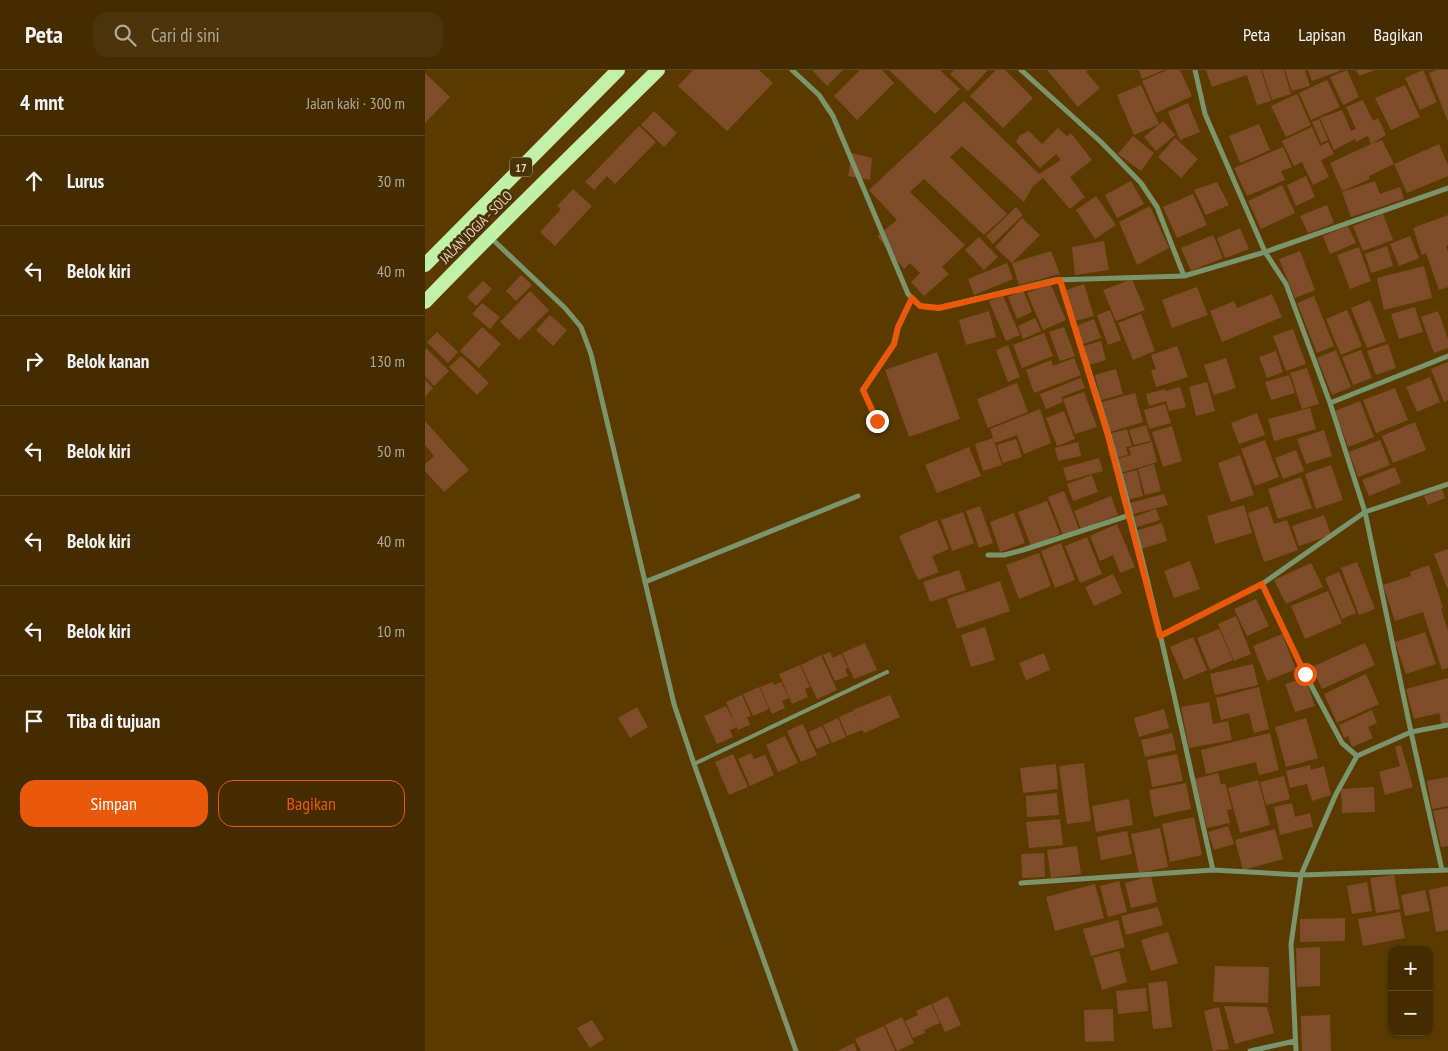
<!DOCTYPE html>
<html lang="id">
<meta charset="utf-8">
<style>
:root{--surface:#442c00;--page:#4b340a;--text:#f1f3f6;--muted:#afa799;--line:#5c4822;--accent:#ea580c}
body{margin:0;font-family:"PT Sans Narrow",sans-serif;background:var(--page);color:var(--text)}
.controls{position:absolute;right:15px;bottom:15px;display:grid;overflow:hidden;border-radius:10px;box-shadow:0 1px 4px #0004}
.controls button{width:45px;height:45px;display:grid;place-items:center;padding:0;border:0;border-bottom:1px solid var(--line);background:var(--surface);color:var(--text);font:25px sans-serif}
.stop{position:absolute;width:15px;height:15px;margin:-11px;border:4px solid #ea580c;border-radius:50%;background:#fff}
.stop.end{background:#ea580c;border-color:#fff;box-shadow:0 1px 5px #0008}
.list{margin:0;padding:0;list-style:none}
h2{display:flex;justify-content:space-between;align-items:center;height:65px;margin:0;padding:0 20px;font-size:21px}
h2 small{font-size:16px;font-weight:400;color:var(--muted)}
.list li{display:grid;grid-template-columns:32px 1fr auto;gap:15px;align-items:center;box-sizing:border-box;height:90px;padding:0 20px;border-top:1px solid var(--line)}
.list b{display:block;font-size:19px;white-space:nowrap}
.list em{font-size:16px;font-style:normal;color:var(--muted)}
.actions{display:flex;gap:10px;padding:15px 20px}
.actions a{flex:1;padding:11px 0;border:1px solid var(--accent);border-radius:15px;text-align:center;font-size:18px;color:var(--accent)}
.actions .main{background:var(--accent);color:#fff}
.icon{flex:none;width:28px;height:28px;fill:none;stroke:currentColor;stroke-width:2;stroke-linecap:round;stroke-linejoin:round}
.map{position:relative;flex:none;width:1023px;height:981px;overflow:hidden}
header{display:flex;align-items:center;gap:30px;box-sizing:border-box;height:70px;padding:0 25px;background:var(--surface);border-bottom:1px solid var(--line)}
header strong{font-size:24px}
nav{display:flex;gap:28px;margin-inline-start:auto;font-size:18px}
.search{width:350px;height:45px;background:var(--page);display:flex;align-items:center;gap:12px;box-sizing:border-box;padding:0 18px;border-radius:15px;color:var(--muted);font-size:19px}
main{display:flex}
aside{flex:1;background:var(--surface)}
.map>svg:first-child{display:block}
.building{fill:#7e4c29}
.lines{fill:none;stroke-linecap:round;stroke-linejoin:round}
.service{stroke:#7a946c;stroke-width:4}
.minor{stroke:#7a946c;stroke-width:5}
.trunk{stroke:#c3f0a9;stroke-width:14}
.route{stroke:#ea580c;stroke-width:6}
.labels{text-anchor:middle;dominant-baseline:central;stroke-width:5;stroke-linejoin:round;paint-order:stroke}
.shield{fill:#4b3208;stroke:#b7a183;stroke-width:1}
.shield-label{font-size:12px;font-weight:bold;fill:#e5d1b8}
.street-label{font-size:14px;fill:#e5d1b8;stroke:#4b3208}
</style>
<header>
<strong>Peta</strong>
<div class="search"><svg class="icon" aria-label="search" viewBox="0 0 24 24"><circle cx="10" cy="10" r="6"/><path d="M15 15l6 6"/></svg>Cari di sini</div>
<nav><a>Peta</a><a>Lapisan</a><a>Bagikan</a></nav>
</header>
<main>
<aside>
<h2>4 mnt<small>Jalan kaki · 300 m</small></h2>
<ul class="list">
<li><svg class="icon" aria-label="ahead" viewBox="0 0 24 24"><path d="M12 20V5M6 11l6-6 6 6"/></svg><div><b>Lurus</b></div><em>30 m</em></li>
<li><svg class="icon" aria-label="left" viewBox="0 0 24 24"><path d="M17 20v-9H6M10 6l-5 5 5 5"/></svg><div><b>Belok kiri</b></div><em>40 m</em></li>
<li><svg class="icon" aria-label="right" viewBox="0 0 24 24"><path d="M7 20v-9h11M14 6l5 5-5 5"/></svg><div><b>Belok kanan</b></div><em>130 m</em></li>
<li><svg class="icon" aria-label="left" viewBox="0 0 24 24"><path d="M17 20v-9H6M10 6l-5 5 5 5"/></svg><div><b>Belok kiri</b></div><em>50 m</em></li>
<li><svg class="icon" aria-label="left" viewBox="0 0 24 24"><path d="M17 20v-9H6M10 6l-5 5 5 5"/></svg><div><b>Belok kiri</b></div><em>40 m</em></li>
<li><svg class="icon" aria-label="left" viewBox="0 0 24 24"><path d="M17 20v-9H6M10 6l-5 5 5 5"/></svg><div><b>Belok kiri</b></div><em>10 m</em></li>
<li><svg class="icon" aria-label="arrive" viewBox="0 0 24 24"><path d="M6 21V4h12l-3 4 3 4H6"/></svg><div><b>Tiba di tujuan</b></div></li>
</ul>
<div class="actions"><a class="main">Simpan</a><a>Bagikan</a></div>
</aside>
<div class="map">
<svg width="1023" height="981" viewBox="0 0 1023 981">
<rect width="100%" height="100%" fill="#5b3a00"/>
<!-- building -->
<path class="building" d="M268,0H334L348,13L302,61L253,16Z
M387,0H418L402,16Z
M435,0H457L469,13L432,50L409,26Z
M464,0H515L535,19L510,44Z
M529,0H563L543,21L525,4Z
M571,0H580L608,28L578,58L545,26Z
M622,0H663L661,2L675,18L653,37Z
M714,0H739L717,9Z
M742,0H755L767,26L731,43L717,11Z
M781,0H836L846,31L832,35L822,5L787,17Z
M837,0H859L866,24L847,30Z
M860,0H880L885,16L867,21Z
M883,0H917L887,11Z
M922,0L934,27L918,35L905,7Z
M931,0H950L934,6Z
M998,0L1012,32L995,40L980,8Z
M1012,0H1023V52L1004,3Z
M0,3L25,27L0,53Z
M902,10L915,37L886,50L874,23Z
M716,15L734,54L709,65L692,25Z
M980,15L995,47L966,60L950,28Z
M872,24L886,55L861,67L846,36Z
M938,30L948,51L953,48L961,65L946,74L957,70L969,94L944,106L939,95L945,109L917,121L905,93L946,74L943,66L931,72L930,69L909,80L895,48L917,40L926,61L931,59L921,37Z
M539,31L614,104L636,90L631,84L615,98L591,72L595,65L604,61L617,74L633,58L642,66L646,63L667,90L645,107L660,127L645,139L618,108L608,116L599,132L537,76L525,87L582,144L559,165L499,109L485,122L540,175L517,197L524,204L499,226L486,212L495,203L485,193L479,199L452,166L472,150L444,120Z
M763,33L775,62L755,70L743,42Z
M229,41L252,63L239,77L216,55Z
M894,49L903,70L896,73L887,52Z
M738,51L750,65L731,81L719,67Z
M834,54L845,80L815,93L804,66Z
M214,56L231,72L190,114L182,106L169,120L160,112Z
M887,57L895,76L903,72L909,84L896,90L904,107L888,115L877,92L869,96L857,71Z
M708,66L729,83L716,101L693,84Z
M750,68L773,89L756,108L733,87Z
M1014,74L1023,95V106L982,123L969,94Z
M858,77L867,97L856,101L860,110L822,126L809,98Z
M427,83L447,88L445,110L423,106Z
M881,106L890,127L871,136L862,115Z
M706,111L719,134L692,148L680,125Z
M950,111L955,124L975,117L979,129L926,147L917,122Z
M792,112L804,135L781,145L769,120Z
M857,115L870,143L836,159L823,131Z
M148,119L167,136L130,176L115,162L136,139L132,136Z
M768,124L782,155L752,168L738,137Z
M671,126L691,155L670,169L651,140Z
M902,135L909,153L883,163L875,146Z
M725,136L744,178L712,195L694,152Z
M591,137L598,145L568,174L561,166Z
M958,144L968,170L938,181L928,156Z
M1023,145V175L1021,176L1023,181V217L1014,220L1001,183L997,185L988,158Z
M597,148L615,165L587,193L570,177Z
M923,156L931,173L905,184L898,166Z
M815,158L824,179L800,188L792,168Z
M788,165L798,188L766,201L756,178Z
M985,166L994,188L974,196L965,174Z
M554,167L573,187L559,200L540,180Z
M679,171L684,200L650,205L647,177Z
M962,176L968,196L946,203L940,184Z
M934,177L946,211L925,219L912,185Z
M626,181L635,204L594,215L587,193Z
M875,181L890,220L870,228L854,189Z
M582,193L588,209L549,225L543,209Z
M999,196L1007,228L959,240L952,208Z
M96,205L107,215L91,231L81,221Z
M707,209L720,240L691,251L678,220Z
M58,211L67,219L51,236L42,227Z
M625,213L641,250L618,260L602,223Z
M659,214L669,246L650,251L641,220Z
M772,217L783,245L747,258L737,230Z
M598,220L607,242L592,249L583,227Z
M105,221L124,240L94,270L75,252Z
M847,224L857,247L797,272L785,241L809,231L812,238Z
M578,226L595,265L581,271L564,231Z
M889,226L909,276L892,283L872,233Z
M945,230L961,271L942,278L926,238Z
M57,233L75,247L65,259L47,244Z
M990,237L998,262L974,269L966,244Z
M685,240L696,270L683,275L672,245Z
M922,240L937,276L916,285L901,249Z
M564,241L571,267L541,275L534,250Z
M1013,241L1023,269V278L1009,283L996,247Z
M716,244L730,281L708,290L693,253Z
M125,245L142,260L128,276L111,260Z
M610,248L616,261L598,269L593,256Z
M669,249L676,268L658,274L651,256Z
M57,257L76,274L54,298L35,281Z
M639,257L650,286L635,291L624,262Z
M868,259L881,294L861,301L848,266Z
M12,262L33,282L23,293L2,272Z
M619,263L628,286L597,298L588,275Z
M676,271L681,290L664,295L659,276Z
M963,274L971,298L951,305L942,281Z
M583,275L595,307L583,312L571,280Z
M752,276L763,307L731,317L726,300L731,299L726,285Z
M2,279L24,301L9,316L0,306V280Z
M911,280L926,317L907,325L892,288Z
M936,280L947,308L928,315L917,287Z
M851,281L858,302L842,308L834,287Z
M512,282L535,349L484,367L460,300Z
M36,286L64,313L52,325L24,297Z
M649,288L656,305L609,323L601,300L626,290L628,296Z
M801,288L811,318L789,325L779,295Z
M1023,292V330L1019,332L1006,299Z
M882,298L894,334L877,339L865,303Z
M691,299L698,324L676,330L670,305Z
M864,305L870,323L846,330L840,312Z
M1005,307L1015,332L992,342L981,317Z
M656,308L660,318L636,327L638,332L621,339L615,324Z
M0,310L8,318L0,327Z
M782,312L790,341L771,346L764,317Z
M592,313L603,342L563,358L552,329Z
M755,317L761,337L744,341L741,331L724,336L721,324L740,319V321Z
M970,318L983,350L951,363L938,330Z
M659,322L672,357L650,364L638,329Z
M710,323L718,352L685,362L677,332Z
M935,331L949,367L923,377L910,341Z
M740,334L746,353L724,359L719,340Z
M885,338L891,359L849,371L843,349Z
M615,339L626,373L599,384L592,365L570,373L565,359Z
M639,341L650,369L632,376L621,348Z
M832,343L840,365L814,374L806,353Z
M0,351L44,400L19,422L0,401V394L9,386L0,375Z
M990,352L1001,380L968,393L957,366Z
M721,355L726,371L709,375L704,360Z
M747,356L757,391L738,397L727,362Z
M702,359L707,376L701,377L703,385L691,388L684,364Z
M899,360L907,386L881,394L872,369Z
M568,368L577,395L558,401L550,374Z
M591,369L597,387L578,393L572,375Z
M840,370L854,407L830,416L816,379Z
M955,370L965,395L933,407L924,382Z
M653,372L656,386L633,391L630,378Z
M727,372L732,392L696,403L692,389L706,385L704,378Z
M544,377L556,406L512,423L500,395Z
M871,380L879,401L858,409L850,388Z
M815,385L829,425L806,432L793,393Z
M674,388L678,401L642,411L638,398Z
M729,394L736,421L720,425L713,399Z
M906,395L918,430L891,439L880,404Z
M970,397L976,413L944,426L937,410Z
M712,400L718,426L702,430L696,404Z
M667,405L673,422L648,431L642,414Z
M876,407L887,438L853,449L843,419Z
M1017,419L1020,428L1003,435L999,426Z
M639,421L654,459L638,465L623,427Z
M739,424L743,435L708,444L705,433Z
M686,426L693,445L656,459L649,441Z
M622,431L635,464L606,476L593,442Z
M819,435L827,463L790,474L782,446Z
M555,436L568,473L554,478L541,441Z
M843,436L849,454L862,450L873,480L839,492L823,443Z
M731,439L735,450L712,457L709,447Z
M538,442L549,473L527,481L516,450Z
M589,443L600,473L575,482L565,452Z
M899,445L906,465L874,476L867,456Z
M512,450L524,479L507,486L514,502L493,510L474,466Z
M737,453L742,471L716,479L710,461Z
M692,454L710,497L695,503L688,485L675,491L665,466Z
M662,467L677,504L655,513L640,476Z
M636,473L650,510L630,518L616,481Z
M1023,479V518H1022L1009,484Z
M614,483L626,516L594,529L581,495Z
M765,491L775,519L749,528L739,501Z
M932,492L950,539L934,545L916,498Z
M886,493L898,517L861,534L849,510Z
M1004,495L1018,538L1016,539L1023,561V598L1017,600L998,542L970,551L958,515L986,506L985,502Z
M534,500L541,520L505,532L498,512Z
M914,502L931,543L917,549L900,508Z
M688,504L697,523L669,536L660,517Z
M575,511L585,541L532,559L522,529Z
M903,521L917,553L880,569L866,536Z
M831,529L844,556L822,566L809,539Z
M811,546L826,584L809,591L793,554Z
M560,557L570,590L546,597L536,565Z
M794,559L808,590L785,600L772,568Z
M1000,562L1011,594L981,604L970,572Z
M857,564L871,599L842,611L828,576Z
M768,567L782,600L759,610L745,577Z
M440,573L452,600L429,609L417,583Z
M940,573L950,595L897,619L887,597Z
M405,582L408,588L416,584L423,598L420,599L423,606L410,611L398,585Z
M619,583L625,600L601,610L594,593Z
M396,585L412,620L392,629L376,595Z
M828,594L833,615L790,625L785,604Z
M375,595L385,617L380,619L383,627L367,634L354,604Z
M941,604L954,634L912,653L899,624Z
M880,608L890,636L870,642L860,614Z
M1023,608V653L1017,655L1014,643L989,649L981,619Z
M348,612L349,615L356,612L364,628L357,631L360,638L347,644L335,617Z
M334,617L344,639L328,646L318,624Z
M834,617L844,659L829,663L824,643L796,650L791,628Z
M317,625L326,646L322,647L325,655L313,660L312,657L305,660L308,667L292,674L279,646L301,636L311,655L301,632Z
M465,625L475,647L439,663L437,660L422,666L414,647L428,641L436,658L428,640Z
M784,632L788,654L803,651L807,670L764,678L756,637Z
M212,637L223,657L205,668L193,648Z
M739,639L744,658L714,667L709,648Z
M947,640L952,653L943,657L948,668L927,677L923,666L919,668L914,655Z
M413,648L421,667L407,673L398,655Z
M881,648L893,688L861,697L850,657Z
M378,654L392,685L376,692L362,661Z
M397,656L405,673L392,679L384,662Z
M747,663L751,680L720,687L716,670Z
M845,663L854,700L834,705L831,692L781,704L776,680Z
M360,666L373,693L353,702L341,675Z
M976,675L988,717L960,725L954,702L975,696L970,677Z
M326,683L329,689L340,685L349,705L325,716L313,689Z
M308,684L323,717L304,725L290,692Z
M752,684L758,711L727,717L722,690Z
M659,693L666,751L642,754L634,696Z
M631,694L633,719L598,723L595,698Z
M885,695L886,700L899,696L906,725L887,731L882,714L865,718L861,701Z
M793,703L796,715L800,713L807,739L802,740L805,753L782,758L770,709Z
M859,706L865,729L841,735L835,712Z
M1023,707V736L1007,739L1002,711Z
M833,710L845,755L815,763L803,718Z
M761,713L766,739L729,747L724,720Z
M949,717L950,742L917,743L916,719Z
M632,723L634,745L602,747L601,726Z
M704,729L708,755L671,762L667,736Z
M867,733L870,747L885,743L888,757L855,765L849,737Z
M1023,738V776L1016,777L1008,741Z
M769,747L777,785L745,792L737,754Z
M635,749L638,775L604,778L601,752Z
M803,756L809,774L789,780L783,762Z
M735,758L743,797L714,803L706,764Z
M850,759L858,789L818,800L810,770Z
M702,761L707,784L676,790L672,767Z
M652,776L656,804L626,808L622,780Z
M619,783L620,807L597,808L596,784Z
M969,805L975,839L951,843L945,808Z
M726,806L732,832L706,838L700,813Z
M694,811L702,842L683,847L675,816Z
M942,812L947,841L927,844L922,816Z
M670,814L679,848L630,861L621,827Z
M1023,816V860L1011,862L1004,820Z
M1000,820L1005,841L980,846L976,825Z
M733,837L738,855L701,865L696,846Z
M975,842L980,868L938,876L933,849Z
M920,848V871L875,872V849Z
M693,850L700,877L666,886L658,859Z
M743,862L753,893L726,901L716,870Z
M895,877V916L872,917L871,878Z
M694,881L702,912L677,920L668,888Z
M790,896L844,897L843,933L788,932Z
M742,911L747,957L728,959L723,913Z
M721,918L723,941L693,944L691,921Z
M523,926L536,955L520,962L507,934Z
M506,934L515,953L499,960L500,963L488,968L480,951L493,945L491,941Z
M799,936L842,937L849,963L810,974Z
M794,937L804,979L788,981L779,941Z
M688,939L689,971L660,972L659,940Z
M905,945L906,981H877L876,946Z
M477,947L489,973L472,981L460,955Z
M167,950L179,969L165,978L152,958Z
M459,956L470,981H436L430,969Z
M429,973L432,981H412Z"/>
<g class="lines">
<!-- service -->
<path class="service" d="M269,694L462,602"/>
<!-- minor -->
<path class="minor" d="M367,0L394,25L408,46L483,224L495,236L513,238L630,210L759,206
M596,0L676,72L716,113L732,137L759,206L840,182L1023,118
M770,0L780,44L840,182L861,214L905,333L940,442L986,662L932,686L911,724L876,805L866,874L871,981
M65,167L140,238L156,257L166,284L249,634L269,694L371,981
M635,210C651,261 668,311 683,362C725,506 755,654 788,800
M905,333L1023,286
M452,351L438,320L469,274L473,257L487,228
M563,485H579L598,480L705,445
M220,512L433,426
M837,514L880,604L917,673L932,686
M735,566L837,514L940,442L1023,414
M1017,800L986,662L1023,655
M596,813L788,800L876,805L1023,800
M825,981L870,971"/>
<!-- trunk -->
<path class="trunk" d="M0,195L193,0
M0,232C76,153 155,77 233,0"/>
</g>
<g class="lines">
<!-- route -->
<path class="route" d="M452,351L438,320L469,274L473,257L487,228L495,236L514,238L635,210L682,362L735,566L837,514L880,604"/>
</g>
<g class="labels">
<!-- shield labels -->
<rect class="shield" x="85" y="87.5" width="22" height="19" rx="4"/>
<g class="shield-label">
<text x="96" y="97">17</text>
</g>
<!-- street labels -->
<g class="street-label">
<text transform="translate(51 157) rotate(-45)">JALAN JOGJA - SOLO</text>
</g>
</g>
</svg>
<div class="controls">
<button>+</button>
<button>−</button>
</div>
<div class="stop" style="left:880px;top:604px"></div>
<div class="stop end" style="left:452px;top:351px"></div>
</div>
</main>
